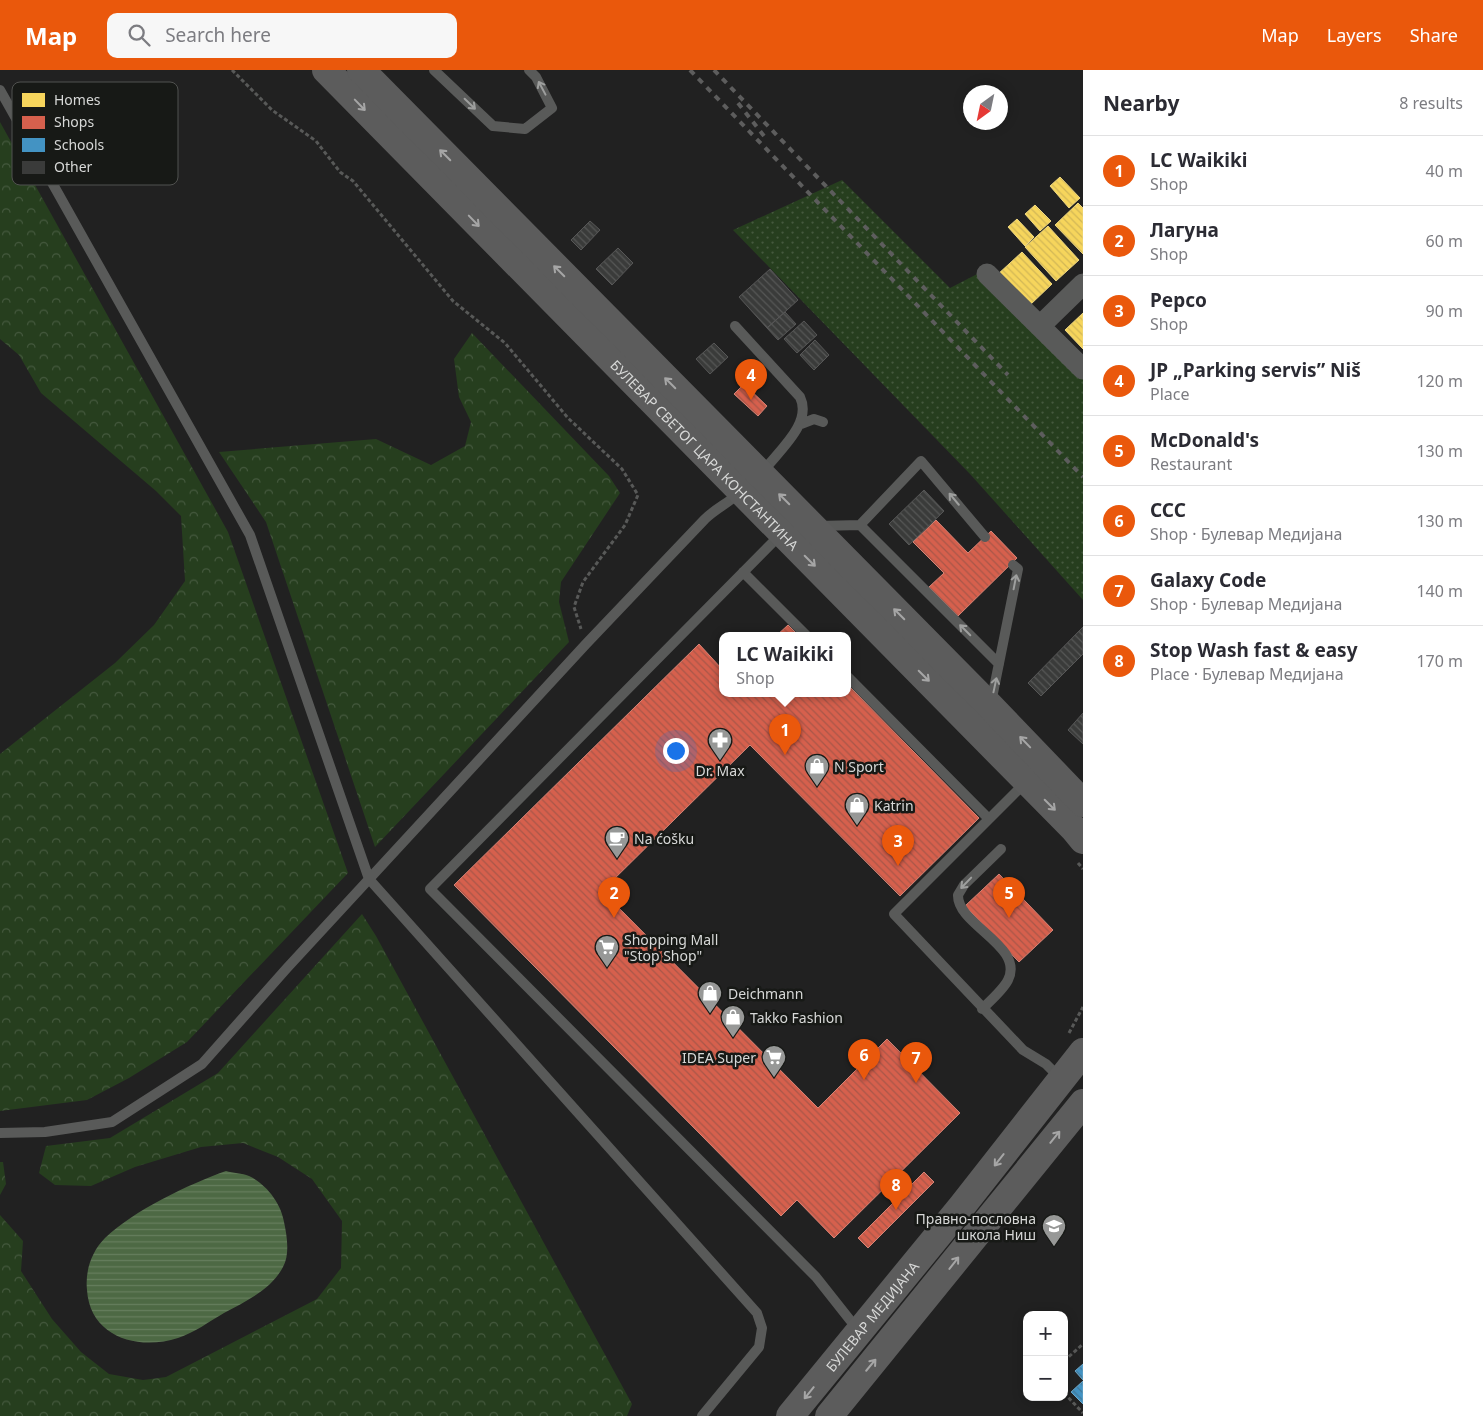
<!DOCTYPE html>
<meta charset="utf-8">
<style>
:root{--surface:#fff;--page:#f7f7f7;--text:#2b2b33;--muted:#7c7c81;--line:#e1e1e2;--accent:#ea580c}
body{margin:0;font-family:"Noto Sans",sans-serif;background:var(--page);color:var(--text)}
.controls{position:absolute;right:15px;bottom:15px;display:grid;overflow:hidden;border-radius:10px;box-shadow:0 2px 12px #0003}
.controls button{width:45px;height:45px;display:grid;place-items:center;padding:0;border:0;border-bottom:1px solid var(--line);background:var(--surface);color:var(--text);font:25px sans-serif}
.compass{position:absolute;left:963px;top:15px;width:45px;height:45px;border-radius:50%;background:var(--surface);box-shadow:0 2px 12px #0003;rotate:213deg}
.you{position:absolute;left:675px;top:680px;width:18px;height:18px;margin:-12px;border:4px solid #fff;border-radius:50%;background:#1a73e8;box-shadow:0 0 0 8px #1a73e833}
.badge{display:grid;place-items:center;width:32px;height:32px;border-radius:50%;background:var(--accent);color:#fff;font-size:16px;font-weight:700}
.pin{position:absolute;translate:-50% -41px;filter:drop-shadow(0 1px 2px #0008)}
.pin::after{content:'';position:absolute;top:26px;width:18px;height:15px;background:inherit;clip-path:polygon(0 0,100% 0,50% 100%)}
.popup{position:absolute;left:719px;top:562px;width:132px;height:65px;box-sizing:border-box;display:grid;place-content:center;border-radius:10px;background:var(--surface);filter:drop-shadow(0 1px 4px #0005);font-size:16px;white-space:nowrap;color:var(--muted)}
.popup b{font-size:19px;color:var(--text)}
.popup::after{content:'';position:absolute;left:50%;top:100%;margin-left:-10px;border:10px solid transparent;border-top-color:var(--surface)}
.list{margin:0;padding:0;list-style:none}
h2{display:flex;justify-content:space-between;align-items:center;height:65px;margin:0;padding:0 20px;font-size:21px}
h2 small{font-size:16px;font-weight:400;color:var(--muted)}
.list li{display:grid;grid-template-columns:32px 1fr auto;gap:15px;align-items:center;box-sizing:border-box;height:70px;padding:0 20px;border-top:1px solid var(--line)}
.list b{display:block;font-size:19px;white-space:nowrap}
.list p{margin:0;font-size:16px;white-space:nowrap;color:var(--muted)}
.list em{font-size:16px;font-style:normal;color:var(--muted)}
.icon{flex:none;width:28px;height:28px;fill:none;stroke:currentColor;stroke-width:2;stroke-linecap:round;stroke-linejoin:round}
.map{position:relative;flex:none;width:1083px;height:1346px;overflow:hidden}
header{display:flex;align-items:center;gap:30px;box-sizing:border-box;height:70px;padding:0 25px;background:var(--accent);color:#fff}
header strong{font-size:24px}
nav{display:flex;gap:28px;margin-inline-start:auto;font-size:18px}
.search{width:350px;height:45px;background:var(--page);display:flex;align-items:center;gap:12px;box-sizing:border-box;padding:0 18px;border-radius:10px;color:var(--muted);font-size:19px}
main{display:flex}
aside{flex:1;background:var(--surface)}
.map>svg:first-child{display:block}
.grass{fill:url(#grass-dots)}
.forest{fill:url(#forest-crowns)}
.water{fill:url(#water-rules)}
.homes{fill:url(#homes-back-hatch);stroke:#edd681}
.shops{fill:url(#shops-back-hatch);stroke:#d68476}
.schools{fill:url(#schools-back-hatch);stroke:#6fa8c9}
.building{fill:url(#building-back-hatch);stroke:#575757}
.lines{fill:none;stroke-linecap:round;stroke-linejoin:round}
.path{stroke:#585958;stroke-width:3;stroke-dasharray:4 2.5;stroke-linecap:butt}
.service{stroke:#595a59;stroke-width:10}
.minor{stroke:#595a59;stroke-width:21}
.secondary{stroke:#5c5c5c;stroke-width:28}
.rail{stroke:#5d5d5d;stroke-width:4;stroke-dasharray:6 6;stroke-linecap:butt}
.oneway{stroke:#9e9f9e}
.oneway2{stroke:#a6a6a6}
.labels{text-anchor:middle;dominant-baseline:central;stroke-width:5;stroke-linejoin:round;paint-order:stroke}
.street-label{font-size:14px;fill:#d7d8d7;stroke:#171916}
.poi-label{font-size:14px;fill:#d7d8d7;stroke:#171916;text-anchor:start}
.key{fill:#171916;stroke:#515250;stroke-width:1}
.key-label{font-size:14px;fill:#d7d8d7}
</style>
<header>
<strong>Map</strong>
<div class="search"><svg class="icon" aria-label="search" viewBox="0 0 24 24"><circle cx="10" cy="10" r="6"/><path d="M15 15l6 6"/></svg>Search here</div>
<nav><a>Map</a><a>Layers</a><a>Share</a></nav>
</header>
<main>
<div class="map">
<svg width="1083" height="1346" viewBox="0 0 1083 1346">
<defs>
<pattern id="grass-dots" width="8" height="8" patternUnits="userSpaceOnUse" patternTransform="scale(1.25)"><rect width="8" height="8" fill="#263e1e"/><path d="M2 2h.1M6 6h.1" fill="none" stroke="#45593e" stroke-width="1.8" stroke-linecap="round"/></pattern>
<pattern id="forest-crowns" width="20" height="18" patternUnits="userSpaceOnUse" patternTransform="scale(1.25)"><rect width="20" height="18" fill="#263e1e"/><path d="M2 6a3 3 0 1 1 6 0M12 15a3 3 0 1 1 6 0" fill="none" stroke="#45593e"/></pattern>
<pattern id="water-rules" width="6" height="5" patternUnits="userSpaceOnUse" patternTransform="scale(1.25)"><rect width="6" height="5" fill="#4d6944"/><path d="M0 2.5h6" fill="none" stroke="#667e5e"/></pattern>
<pattern id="homes-back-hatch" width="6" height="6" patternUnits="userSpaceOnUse" patternTransform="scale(1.25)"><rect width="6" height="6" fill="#f6d55c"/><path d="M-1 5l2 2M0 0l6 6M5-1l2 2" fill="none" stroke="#d2b756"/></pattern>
<pattern id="shops-back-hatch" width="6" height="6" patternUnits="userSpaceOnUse" patternTransform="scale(1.25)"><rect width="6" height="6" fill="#d6604d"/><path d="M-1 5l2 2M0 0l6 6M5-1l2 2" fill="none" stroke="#a95749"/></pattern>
<pattern id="schools-back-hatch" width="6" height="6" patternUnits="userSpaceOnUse" patternTransform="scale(1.25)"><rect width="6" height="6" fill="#4393c3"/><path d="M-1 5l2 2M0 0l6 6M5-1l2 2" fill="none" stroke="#427a9c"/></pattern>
<pattern id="building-back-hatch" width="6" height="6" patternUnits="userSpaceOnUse" patternTransform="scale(1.25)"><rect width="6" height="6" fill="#3a3b3a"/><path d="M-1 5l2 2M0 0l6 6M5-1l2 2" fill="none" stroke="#565756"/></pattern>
</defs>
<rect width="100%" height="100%" fill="#212121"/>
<!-- grass -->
<path class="grass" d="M842,110L950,218L983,201L1083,304V530L970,404L733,160Z"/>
<!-- forest -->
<path class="forest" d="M0,52L228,462L348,803L187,972L129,1008L87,1030L0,1041V684L115,593L154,555L185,511L181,446L156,421L41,323L19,285L0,269Z
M472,263L609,406L620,423L561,512L559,532L569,572L375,777L266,452L219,382L376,369L431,395L465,376L471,352L459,327L454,289Z
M362,844L376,866L632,1334L627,1346H0V1145L23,1171L21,1201L52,1249L81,1282L109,1304L143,1310L166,1307L317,1229L341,1198L342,1151L312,1109L278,1087L243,1073L201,1077L135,1097L91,1116L55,1115L39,1103L46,1076L110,1068L218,1003Z
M0,1092H3L6,1114L0,1125Z"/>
<!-- water -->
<path class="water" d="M226,1101C233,1103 242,1103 249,1106C266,1114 281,1133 284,1152C287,1166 290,1184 283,1197C271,1220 246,1231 224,1243C210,1251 194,1263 178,1268C138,1281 90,1267 87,1220C85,1202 91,1182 105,1168C133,1141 189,1114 226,1101Z"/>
<!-- homes -->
<path class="homes" d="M1060,107L1080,128L1069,138L1050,116Z
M1078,133L1083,138V184L1055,155Z
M1035,135L1051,151L1040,161L1025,144Z
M1017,149L1034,167L1025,176L1008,157Z
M1048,156L1079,190L1056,211L1025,177Z
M1022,182L1052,214L1030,235L997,205Z
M1083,243V279L1065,260Z"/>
<!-- shops -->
<path class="shops" d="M744,314L767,336L758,346L734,324Z
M936,450L968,483L991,461L1017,488L958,546L929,517L944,503L913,472Z
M788,555L799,566H776Z
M699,574L722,599V624H848V615L979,748L900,826L750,675L602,821L818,1038L887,969L960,1043L834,1168L797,1130L781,1146L454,815Z
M999,804L1053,860L1019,892L965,836Z
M924,1102L934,1112L868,1178L858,1168Z"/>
<!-- schools -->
<path class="schools" d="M1083,1294V1310L1075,1301Z
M1083,1311V1334L1071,1322Z"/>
<!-- building -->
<path class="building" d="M590,151L600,160L581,180L571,170Z
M618,178L633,193L612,215L596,199Z
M770,199L798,230L767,258L739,227Z
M785,242L796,254L778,270L767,258Z
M804,251L817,265L797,283L784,269Z
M815,270L829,285L814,300L800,285Z
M714,273L728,287L710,304L696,289Z
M924,420L944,441L909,475L889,454Z
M1083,557V584L1041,626L1028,613Z
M1083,643V674L1068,660Z"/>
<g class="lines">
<!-- path -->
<path class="path" d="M232,0L272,40L316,71L340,102L353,111L453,231L505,273L568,348L622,399L638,425L625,455L583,512L574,537L581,559
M1078,793L1083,799
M1069,963L1083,937
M1064,1291L1083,1274
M1064,1323L1083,1343"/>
<!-- service -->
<path class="service" d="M434,0L493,56L525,59L552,38L536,7L529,0
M0,20L250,465L369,809L757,1243L762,1258L759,1277L702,1346
M735,256L800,327C813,354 777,382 762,403
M801,354L814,349L823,352
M860,455L999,594
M818,456L860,455L921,391L985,467
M781,464L430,819L816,1207L850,1250L862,1257
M743,502L807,566
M848,607L989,749
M991,633L1018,499L1013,495
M1026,712L894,844L1023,980L1046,994L1060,1008
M982,939C990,931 1003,920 1008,910C1025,876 957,855 958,825L964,815L1001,779
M0,1063L45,1062L112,1052L202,994L287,898L586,574L705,449C716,438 729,433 740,422"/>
<!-- minor -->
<path class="minor" d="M987,204L1083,299
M1040,256L1083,214"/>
<!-- secondary -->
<g class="secondary">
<path id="s1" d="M326,0L1074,759L1083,770"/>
<path d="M361,0L990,636L1083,733"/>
<path id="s2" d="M790,1346L962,1136L1083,982"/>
<path d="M829,1346L1083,1033"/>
</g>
<!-- rail -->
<path class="rail" d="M690,0L1083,407
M714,0L1008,305
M738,33L764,66"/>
</g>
<!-- one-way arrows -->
<defs><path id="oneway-shaft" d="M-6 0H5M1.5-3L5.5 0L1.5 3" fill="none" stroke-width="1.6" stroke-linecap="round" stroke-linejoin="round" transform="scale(1.25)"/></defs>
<g class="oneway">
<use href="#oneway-shaft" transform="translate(542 18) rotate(-118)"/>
<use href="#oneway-shaft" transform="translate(470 34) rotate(44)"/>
<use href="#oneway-shaft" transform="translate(954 429) rotate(-130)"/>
<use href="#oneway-shaft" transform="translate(1015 512) rotate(-79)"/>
<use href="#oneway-shaft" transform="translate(965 560) rotate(-135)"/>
<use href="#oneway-shaft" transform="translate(995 615) rotate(-78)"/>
<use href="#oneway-shaft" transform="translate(966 813) rotate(134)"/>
</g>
<g class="oneway2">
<use href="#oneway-shaft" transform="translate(360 35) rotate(46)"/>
<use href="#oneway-shaft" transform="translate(445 85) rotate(-135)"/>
<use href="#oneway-shaft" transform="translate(474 151) rotate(46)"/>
<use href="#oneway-shaft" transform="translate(559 201) rotate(-135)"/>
<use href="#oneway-shaft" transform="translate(670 313) rotate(-135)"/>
<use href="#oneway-shaft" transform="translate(784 429) rotate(-135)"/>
<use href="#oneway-shaft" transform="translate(810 491) rotate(45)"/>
<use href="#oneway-shaft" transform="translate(899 544) rotate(-135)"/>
<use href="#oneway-shaft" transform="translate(924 606) rotate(45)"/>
<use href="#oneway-shaft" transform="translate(1025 672) rotate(-134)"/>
<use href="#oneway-shaft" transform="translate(1050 735) rotate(45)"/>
<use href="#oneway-shaft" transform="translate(1055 1067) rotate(-51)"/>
<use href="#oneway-shaft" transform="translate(999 1090) rotate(128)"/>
<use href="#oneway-shaft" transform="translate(954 1193) rotate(-52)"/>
<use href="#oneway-shaft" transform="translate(871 1295) rotate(-50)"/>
<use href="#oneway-shaft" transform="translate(809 1323) rotate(129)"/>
</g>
<!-- icons -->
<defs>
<g id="pharmacy-pin" transform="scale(1.25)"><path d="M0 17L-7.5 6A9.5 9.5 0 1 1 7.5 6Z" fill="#979897" stroke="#171916"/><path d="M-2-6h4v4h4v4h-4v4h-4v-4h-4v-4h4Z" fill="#fff"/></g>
<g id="shop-pin" transform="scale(1.25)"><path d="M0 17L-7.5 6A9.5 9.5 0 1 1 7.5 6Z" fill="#979897" stroke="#171916"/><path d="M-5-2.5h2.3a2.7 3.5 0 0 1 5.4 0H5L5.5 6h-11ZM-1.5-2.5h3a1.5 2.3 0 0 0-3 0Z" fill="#fff"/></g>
<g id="cafe-pin" transform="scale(1.25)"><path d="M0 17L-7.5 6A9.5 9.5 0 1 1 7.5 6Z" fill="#979897" stroke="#171916"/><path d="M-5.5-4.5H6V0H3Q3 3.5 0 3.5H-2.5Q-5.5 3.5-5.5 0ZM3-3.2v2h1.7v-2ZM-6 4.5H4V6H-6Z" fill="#fff"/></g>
<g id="supermarket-pin" transform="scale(1.25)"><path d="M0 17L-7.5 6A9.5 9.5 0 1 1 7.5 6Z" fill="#979897" stroke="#171916"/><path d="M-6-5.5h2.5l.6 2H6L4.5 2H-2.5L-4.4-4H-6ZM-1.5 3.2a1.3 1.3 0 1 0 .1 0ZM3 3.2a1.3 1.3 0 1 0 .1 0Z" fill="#fff"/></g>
<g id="school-pin" transform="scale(1.25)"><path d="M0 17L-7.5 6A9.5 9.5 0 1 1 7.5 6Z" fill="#979897" stroke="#171916"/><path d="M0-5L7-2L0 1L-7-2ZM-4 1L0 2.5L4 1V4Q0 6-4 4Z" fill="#fff"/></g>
</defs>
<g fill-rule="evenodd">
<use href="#pharmacy-pin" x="720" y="670"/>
<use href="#shop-pin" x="817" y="696"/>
<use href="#shop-pin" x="857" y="735"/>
<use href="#cafe-pin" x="617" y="768"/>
<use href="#supermarket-pin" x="607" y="877"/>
<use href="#shop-pin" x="710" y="923"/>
<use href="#shop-pin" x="733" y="947"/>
<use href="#supermarket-pin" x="774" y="987"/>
<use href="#school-pin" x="1054" y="1156"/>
</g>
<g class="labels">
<!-- street labels -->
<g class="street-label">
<text stroke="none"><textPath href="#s1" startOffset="540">БУЛЕВАР СВЕТОГ ЦАРА КОНСТАНТИНА</textPath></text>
<text stroke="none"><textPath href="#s2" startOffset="129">БУЛЕВАР МЕДИЈАНА</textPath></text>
</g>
<!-- poi labels -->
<g class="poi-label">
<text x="834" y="696">N Sport</text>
<text x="720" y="700" text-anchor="middle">Dr. Max</text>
<text x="874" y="735">Katrin</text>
<text x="634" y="768">Na ćošku</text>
<text x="624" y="869">Shopping Mall<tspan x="624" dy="16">"Stop Shop"</tspan></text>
<text x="728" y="923">Deichmann</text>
<text x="750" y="947">Takko Fashion</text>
<text x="756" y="987" text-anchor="end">IDEA Super</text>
<text x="1036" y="1148" text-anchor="end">Правно-пословна<tspan x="1036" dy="16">школа Ниш</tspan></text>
</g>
</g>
<!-- legend -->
<rect x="12" y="12" width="166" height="103" rx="8" class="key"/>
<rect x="22" y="23" width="23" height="14" fill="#f6d55c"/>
<rect x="22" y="46" width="23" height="13" fill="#d6604d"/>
<rect x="22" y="68" width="23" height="14" fill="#4393c3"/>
<rect x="22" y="91" width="23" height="13" fill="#3a3b3a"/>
<g class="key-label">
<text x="54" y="35">Homes</text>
<text x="54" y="57">Shops</text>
<text x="54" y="80">Schools</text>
<text x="54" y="102">Other</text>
</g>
</svg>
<div class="controls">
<button>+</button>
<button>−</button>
</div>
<svg class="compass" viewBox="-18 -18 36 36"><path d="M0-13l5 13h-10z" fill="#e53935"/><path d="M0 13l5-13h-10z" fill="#7c7c81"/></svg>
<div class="you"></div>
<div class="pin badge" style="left:785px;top:685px">1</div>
<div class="popup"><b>LC Waikiki</b>Shop</div>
<div class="pin badge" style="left:614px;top:848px">2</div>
<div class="pin badge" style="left:898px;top:796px">3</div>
<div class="pin badge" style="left:751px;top:330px">4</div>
<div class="pin badge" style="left:1009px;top:848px">5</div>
<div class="pin badge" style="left:864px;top:1010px">6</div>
<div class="pin badge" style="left:916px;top:1013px">7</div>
<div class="pin badge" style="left:896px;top:1140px">8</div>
</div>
<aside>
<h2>Nearby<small>8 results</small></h2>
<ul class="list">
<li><span class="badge">1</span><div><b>LC Waikiki</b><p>Shop</p></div><em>40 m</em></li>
<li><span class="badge">2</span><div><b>Лагуна</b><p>Shop</p></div><em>60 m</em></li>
<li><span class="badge">3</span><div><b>Pepco</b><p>Shop</p></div><em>90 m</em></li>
<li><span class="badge">4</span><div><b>JP „Parking servis” Niš</b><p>Place</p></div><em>120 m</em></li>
<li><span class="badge">5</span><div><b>McDonald's</b><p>Restaurant</p></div><em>130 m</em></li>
<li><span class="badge">6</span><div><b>CCC</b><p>Shop · Булевар Медијана</p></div><em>130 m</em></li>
<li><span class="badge">7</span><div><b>Galaxy Code</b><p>Shop · Булевар Медијана</p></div><em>140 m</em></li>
<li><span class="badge">8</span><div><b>Stop Wash fast &amp; easy</b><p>Place · Булевар Медијана</p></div><em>170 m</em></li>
</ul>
</aside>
</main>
